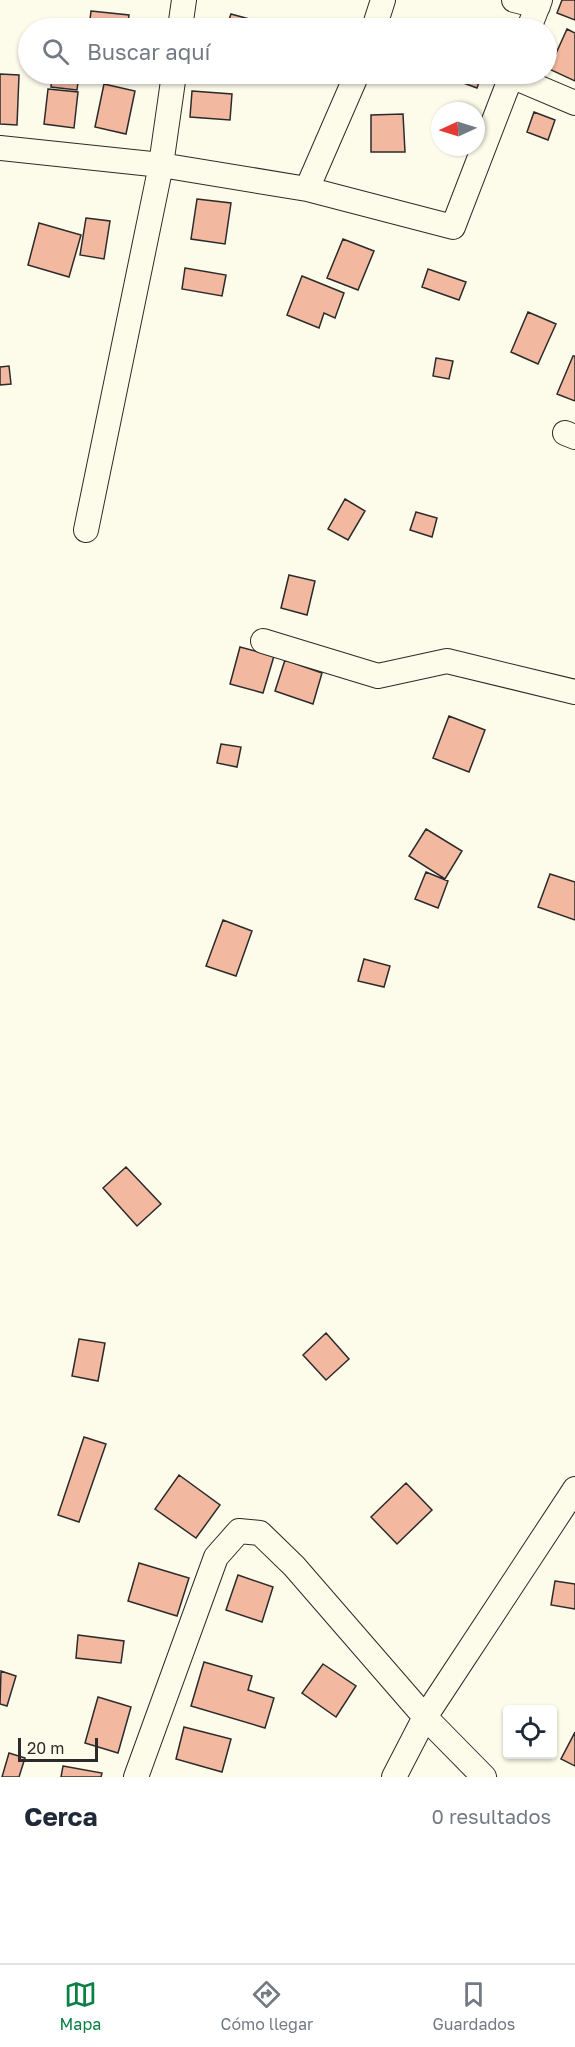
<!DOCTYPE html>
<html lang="es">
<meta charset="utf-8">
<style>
:root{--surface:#fff;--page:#f2f2f3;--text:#1f2937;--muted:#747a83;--line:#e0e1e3;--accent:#0b8043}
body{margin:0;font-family:"Golos Text",sans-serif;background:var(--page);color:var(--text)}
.controls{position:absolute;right:18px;bottom:18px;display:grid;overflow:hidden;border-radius:6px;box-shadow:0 2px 4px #0004}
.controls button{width:54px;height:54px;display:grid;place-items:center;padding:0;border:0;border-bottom:2px solid var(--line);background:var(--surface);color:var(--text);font:30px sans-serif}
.compass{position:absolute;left:431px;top:102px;width:54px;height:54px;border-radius:50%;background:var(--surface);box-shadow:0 2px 4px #0004;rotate:266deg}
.scale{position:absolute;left:18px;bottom:15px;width:80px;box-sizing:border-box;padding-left:6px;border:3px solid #2b2b2b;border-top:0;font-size:16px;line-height:21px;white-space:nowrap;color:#2b2b2b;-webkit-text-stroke:4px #fdfbea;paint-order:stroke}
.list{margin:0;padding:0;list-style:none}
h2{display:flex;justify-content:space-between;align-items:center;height:78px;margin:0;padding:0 24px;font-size:26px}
h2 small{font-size:20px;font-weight:400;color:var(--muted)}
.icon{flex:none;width:33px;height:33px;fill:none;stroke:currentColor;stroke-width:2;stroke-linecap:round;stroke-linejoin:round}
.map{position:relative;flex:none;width:575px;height:1777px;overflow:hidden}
.search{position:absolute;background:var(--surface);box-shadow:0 2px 4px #0004;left:18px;right:18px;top:18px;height:66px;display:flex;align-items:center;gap:15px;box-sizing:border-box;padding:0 21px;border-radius:33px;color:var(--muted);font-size:22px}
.sheet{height:186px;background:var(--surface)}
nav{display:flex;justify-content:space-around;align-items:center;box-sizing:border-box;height:84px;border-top:2px solid var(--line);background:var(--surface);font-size:16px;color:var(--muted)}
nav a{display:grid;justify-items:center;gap:3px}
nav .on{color:var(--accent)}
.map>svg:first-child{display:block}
.building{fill:#f2b8a0;stroke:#2b2b2b;stroke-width:1.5}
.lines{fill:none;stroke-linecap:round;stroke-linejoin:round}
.minor-casing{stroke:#2b2b2b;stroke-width:26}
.minor{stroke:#fdfbea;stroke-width:24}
</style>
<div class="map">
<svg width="575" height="1777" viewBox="0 0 575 1777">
<rect width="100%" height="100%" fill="#fdfbea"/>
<!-- building -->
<path class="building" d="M562,0H575V20L557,13Z
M91,11L129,15L127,28H89Z
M231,14L260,22L258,28H226Z
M567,29L575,33V81L549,69Z
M0,74L19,75L17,125L0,124Z
M52,74H79L77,90L51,87Z
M439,74H482L477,88Z
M104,84L135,91L126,134L95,127Z
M48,89L78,92L74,128L44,124Z
M192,91L232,94L230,120L190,117Z
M534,112L555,120L548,140L527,132Z
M403,114L405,152H371V115Z
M197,199L231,203L225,244L191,239Z
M86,218L110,221L104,259L80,255Z
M39,223L81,235L69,277L28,265Z
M343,239L374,251L358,290L327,278Z
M185,268L226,275L222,296L182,289Z
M428,269L466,282L459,300L422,287Z
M302,276L344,293L335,318L324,313L319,328L287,315Z
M528,312L556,324L538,364L511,352Z
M573,356H575V401L557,394Z
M436,358L453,361L449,379L433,376Z
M9,366L11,384L0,385V367Z
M345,499L365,511L348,540L328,529Z
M416,512L437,518L432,537L410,530Z
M289,575L315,581L307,615L281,608Z
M240,647L274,656L263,693L230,684Z
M285,660L322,673L313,704L275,691Z
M449,716L485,730L469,772L433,758Z
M221,744L241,747L237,767L217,763Z
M426,829L462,851L445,879L409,856Z
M426,872L448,881L438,908L415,899Z
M550,874L575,882V920L538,907Z
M223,920L252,931L236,976L206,966Z
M364,959L390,966L384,987L358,981Z
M126,1167L161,1204L137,1226L103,1188Z
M326,1333L349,1359L326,1380L303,1355Z
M79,1339L105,1343L98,1381L72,1376Z
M84,1437L106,1444L79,1522L58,1515Z
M179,1475L220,1505L196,1538L155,1509Z
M406,1483L432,1510L397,1544L371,1517Z
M139,1563L189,1578L177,1616L128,1601Z
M238,1575L273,1587L262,1622L226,1610Z
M555,1581L575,1584V1609L551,1605Z
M78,1635L124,1641L121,1663L76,1658Z
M204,1662L252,1676L248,1690L274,1698L265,1728L191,1706Z
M323,1664L356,1686L336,1717L302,1693Z
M1,1671L16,1676L7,1706L0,1704Z
M98,1697L131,1707L118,1753L85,1743Z
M184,1727L231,1739L222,1772L176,1759Z
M575,1732V1766L561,1759Z
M9,1753L25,1758L19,1777H2Z
M63,1766L102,1773L101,1777H61Z"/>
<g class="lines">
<!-- minor casing -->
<g class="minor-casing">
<path id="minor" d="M514,0L538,6
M180,28L184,0
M374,28L383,0
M529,28L540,0
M511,76L575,103
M0,148L161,165L307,189L453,227L512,74
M307,189L357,74
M565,433L575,437
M86,530L161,165L174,74
M263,641L378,676L447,661L575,692
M136,1777L216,1557L239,1531L260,1533L294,1566L425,1717L484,1777
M394,1777L425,1717L575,1489"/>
</g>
<!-- minor -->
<use href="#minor" class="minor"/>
</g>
</svg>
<div class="controls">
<button><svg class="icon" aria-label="locate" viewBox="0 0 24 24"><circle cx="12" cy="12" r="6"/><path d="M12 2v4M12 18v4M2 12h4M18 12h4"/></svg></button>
</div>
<svg class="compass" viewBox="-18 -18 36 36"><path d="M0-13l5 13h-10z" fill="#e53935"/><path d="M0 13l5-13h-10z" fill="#747a83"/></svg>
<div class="scale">20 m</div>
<div class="search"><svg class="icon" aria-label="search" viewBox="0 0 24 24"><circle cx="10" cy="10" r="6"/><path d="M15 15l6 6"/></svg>Buscar aquí</div>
</div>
<section class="sheet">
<h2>Cerca<small>0 resultados</small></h2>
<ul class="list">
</ul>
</section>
<nav>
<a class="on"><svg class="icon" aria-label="map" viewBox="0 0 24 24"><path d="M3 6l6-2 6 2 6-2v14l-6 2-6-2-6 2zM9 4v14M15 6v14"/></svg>Mapa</a>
<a><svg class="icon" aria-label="directions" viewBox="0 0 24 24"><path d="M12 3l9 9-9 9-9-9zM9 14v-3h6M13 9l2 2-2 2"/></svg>Cómo llegar</a>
<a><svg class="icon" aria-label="saved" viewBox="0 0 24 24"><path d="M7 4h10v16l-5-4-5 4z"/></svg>Guardados</a>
</nav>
